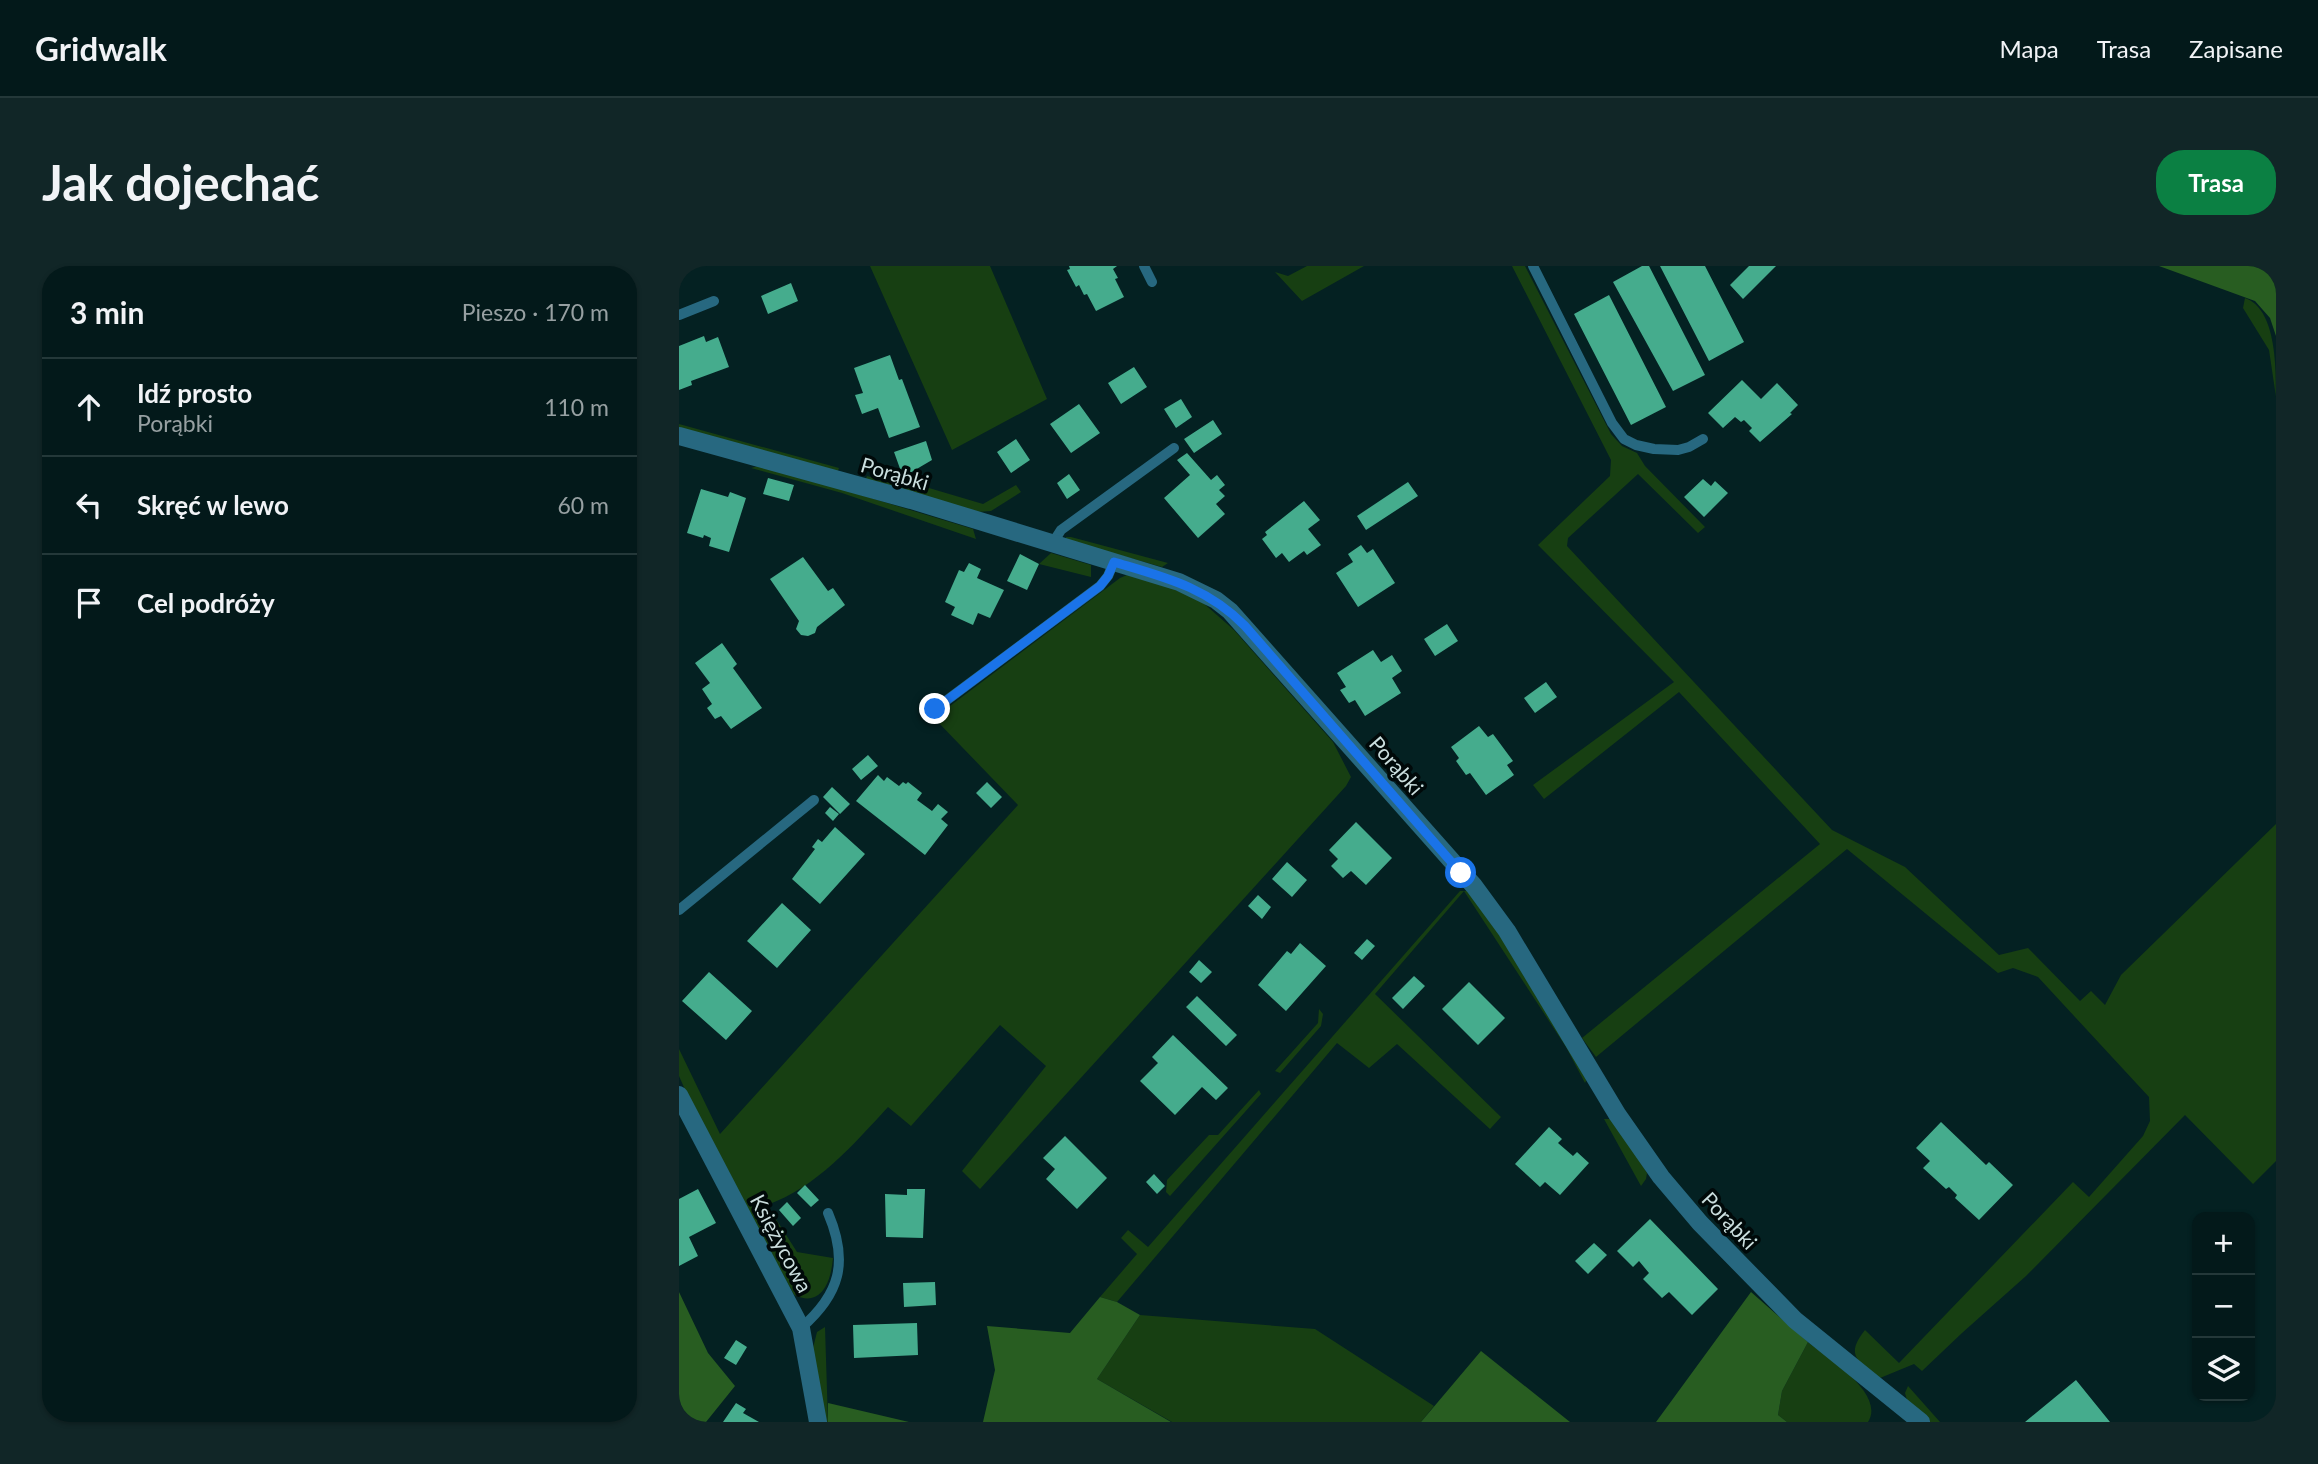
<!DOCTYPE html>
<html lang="pl">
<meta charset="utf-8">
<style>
:root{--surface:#03191a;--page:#112627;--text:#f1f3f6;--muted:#97a0a2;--line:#243839;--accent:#0b8043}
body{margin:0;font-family:Lato,sans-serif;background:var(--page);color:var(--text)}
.controls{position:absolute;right:21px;bottom:21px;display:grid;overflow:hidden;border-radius:14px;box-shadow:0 2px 5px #0004}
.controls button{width:63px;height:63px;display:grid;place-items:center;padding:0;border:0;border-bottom:2px solid var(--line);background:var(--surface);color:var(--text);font:35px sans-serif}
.stop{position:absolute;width:21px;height:21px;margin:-16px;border:5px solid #1a73e8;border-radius:50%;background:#fff}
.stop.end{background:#1a73e8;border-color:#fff;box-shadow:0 2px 7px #0008}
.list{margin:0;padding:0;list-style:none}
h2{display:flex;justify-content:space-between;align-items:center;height:91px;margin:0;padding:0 28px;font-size:30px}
h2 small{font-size:23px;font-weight:400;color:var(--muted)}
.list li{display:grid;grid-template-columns:46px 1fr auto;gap:21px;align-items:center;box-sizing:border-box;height:98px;padding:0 28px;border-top:2px solid var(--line)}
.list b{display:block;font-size:26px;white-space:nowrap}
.list p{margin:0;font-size:23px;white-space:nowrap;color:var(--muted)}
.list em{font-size:23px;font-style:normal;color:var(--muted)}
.icon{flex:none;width:38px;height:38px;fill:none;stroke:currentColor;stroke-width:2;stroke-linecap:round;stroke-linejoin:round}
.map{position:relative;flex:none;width:1597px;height:1156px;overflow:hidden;border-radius:28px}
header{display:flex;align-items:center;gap:42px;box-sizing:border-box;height:98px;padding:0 35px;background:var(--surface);border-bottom:2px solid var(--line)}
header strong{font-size:33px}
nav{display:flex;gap:38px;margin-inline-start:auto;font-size:24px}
.intro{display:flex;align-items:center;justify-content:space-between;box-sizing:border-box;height:168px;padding:0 42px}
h1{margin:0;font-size:49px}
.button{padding:18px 32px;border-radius:28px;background:var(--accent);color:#fff;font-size:24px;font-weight:700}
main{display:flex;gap:42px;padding:0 42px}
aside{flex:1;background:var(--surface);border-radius:28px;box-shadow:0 2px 5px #0004}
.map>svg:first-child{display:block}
.green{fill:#173f12}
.forest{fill:#285d21}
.building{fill:#45ac8d}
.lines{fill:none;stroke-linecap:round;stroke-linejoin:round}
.lane{stroke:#276880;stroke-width:10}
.street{stroke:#276880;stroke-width:18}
.route{stroke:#1a73e8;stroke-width:9}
.labels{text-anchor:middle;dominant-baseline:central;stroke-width:7;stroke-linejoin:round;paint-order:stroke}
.street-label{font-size:21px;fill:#cadede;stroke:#000909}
</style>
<header>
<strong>Gridwalk</strong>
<nav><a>Mapa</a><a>Trasa</a><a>Zapisane</a></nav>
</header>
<div class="intro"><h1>Jak dojechać</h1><a class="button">Trasa</a></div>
<main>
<aside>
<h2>3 min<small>Pieszo · 170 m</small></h2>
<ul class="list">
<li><svg class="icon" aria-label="ahead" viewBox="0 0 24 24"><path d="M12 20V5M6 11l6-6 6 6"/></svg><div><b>Idź prosto</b><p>Porąbki</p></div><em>110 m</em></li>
<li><svg class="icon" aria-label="left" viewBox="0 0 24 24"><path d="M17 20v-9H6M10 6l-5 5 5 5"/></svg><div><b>Skręć w lewo</b></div><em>60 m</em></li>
<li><svg class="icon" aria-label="arrive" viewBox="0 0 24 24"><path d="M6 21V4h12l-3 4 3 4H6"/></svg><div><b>Cel podróży</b></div></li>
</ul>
</aside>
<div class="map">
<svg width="1597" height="1156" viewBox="0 0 1597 1156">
<rect width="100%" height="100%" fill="#042122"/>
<!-- green -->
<path class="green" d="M191,0H311L368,133L273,184Z
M628,0H685L623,35L596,6L609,10Z
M833,0H846L932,168L943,180L958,187L966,200L1026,261L1019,267L959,208L889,272L888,280L1153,564L1226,601L1320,689L1349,682L1401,735L1412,725L1426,739L1442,709L1597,558V895L1574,918L1506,849L1347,1010L1283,1067L1243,1105L1235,1098L1201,1112C1180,1096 1165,1090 1186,1064L1220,1097L1394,916L1410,931L1464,870L1471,855L1470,831L1359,711L1334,702L1319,707L1168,583L917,791L903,772L1141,578L1000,426L865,533L854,519L995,416L859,279L931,210L932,194Z
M1566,32C1597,43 1597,99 1597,131L1590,84L1564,42Z
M0,158L160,202L158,207L0,163Z
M83,199L294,263L297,273L163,227L72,202Z
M188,210L215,218L223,214L304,238L337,219L342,226L312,245L298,246L186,215Z
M387,271H392L489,297L483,301L387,274Z
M372,287L412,299V311L360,298Z
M448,309L469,312L522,335L555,364L654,476L672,511L667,520L301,923L283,905L367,800L321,759L232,860L209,841C174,879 138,921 88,939L118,986L154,992C152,1015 143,1042 115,1029L16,846L0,810V783L41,868L339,539L255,452L441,312Z
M781,625H789L823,669L909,811L906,817L887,781L785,625L696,728L822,851L811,863L718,778L690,802L658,777L438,1036L421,1031L458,988L442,972L449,964L469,981Z
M640,743L644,748L642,760L601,807L596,805L639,757Z
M580,824L582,828L491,930L487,926L488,914L530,869H539Z
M925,853H935L968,907L967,913L962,920Z
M461,1049L636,1063L755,1140L742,1156H493L418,1113Z
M146,1061L149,1156H145L134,1082L138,1066Z
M1129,1076C1148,1091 1207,1128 1189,1156H1108L1099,1149L1103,1125Z
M1229,1120L1261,1156H1251L1228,1134L1226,1127Z"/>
<!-- forest -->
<path class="forest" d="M1480,0H1597V70L1591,52L1576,35Z
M0,1026L29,1087L56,1120L27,1156H0Z
M1072,1026L1129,1076L1103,1125L1099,1149L1108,1156H977Z
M421,1031L438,1036L461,1049L418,1113L492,1156H304L316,1104L308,1060L391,1067Z
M802,1085L891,1156H742Z
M149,1137L230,1156H149Z"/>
<!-- building -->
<path class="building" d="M390,0H438L434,3L439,12L436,13L445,31L417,45L408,28L405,29L400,19L397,21L388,4L391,3Z
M963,0H970L1026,109L994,125L934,16Z
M981,0H1026L1065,76L1030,95Z
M1070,0H1097L1064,33L1051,19Z
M112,17L119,35L89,48L82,30Z
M930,29L987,141L952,159L895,48Z
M25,70L27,76L39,71L50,101L12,115L13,119L0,124V80Z
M211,89L220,114L223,113L241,161L210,172L199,142L183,148L176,129L184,127L175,102Z
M455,101L468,121L442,138L429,117Z
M1063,114L1082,133L1098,117L1119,139L1111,147L1113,148L1081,176L1070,165L1073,162L1065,154L1062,156L1056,151L1044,162L1029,147Z
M502,133L513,151L497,162L485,143Z
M400,138L421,167L392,187L371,158Z
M534,154L543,168L515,187L505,173Z
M337,173L351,194L332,207L318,186Z
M247,175L253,194L224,211L215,186Z
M508,187L532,214L538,209L546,219L540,224L546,230L537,238L546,248L519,272L485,232L511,209L498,194Z
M390,208L401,224L388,233L378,217Z
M89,212L115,219L110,235L84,228Z
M1024,213L1032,220L1036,215L1049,227L1025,251L1005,231Z
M729,216L739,230L687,264L678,250Z
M22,223L49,231L51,226L67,232L50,286L30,280L32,272L25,269L24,272L8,267Z
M625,235L641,254L629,263L642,279L628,289L625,285L610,296L603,287L597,292L583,273L588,269L586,266Z
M682,279L688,287L694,283L716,317L679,341L657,307L674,296L669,288Z
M341,288L360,298L348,324L328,315Z
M124,291L149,325L154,322L166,339L138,361L136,367L129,370L122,369L117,363L120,355L91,313Z
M290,297L302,303L298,312L325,324L311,352L299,347L294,359L272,349L276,341L266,336L280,304L285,306Z
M768,358L779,375L756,390L745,373Z
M43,377L58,398L54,402L83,442L52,463L42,450L36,453L28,442L33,438L23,423L31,417L16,397Z
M694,384L702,396L713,389L723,405L713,412L722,427L686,450L676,434L670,437L661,424L667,421L658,407Z
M867,416L878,431L856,447L845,432Z
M800,460L809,471L814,468L834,495L828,499L835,509L807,529L791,507L787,509L777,495L780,492L772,481Z
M189,489L199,500L182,514L173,503Z
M199,509L205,515L208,511L220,520L224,516L227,518L229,516L243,527L238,534L253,545L259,538L269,546L262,553L269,559L246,589L177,535Z
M308,516L323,531L312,542L297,527Z
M153,521L171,538L161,548L144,531Z
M151,541L160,548L154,555L146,547Z
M677,556L713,592L687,619L672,605L664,612L652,600L659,593L650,584Z
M156,561L186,588L141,638L113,613L136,583L133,581L139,573L143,576Z
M608,596L628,614L613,631L593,613Z
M579,629L592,641L583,653L569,640Z
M103,637L132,664L98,702L68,675Z
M688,673L696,680L683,694L675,687Z
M621,677L647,700L607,745L579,719L608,685L612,688Z
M520,694L533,706L522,717L510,706Z
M30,706L73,745L47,774L3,735Z
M735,710L746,720L724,743L713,732Z
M790,716L826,752L799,779L763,743Z
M518,730L558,769L547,780L507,741Z
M494,769L549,822L537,834L523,821L496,849L461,815L479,797L473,791Z
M1262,856L1307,899L1310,896L1334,919L1300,954L1276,932L1278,929L1270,921L1267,923L1244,902L1251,895L1237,882Z
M870,861L883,873L879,877L894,890L898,886L910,897L881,929L866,916L861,921L836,898Z
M386,870L428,912L398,943L367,913L376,903L364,892Z
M475,908L486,920L478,928L467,916Z
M126,919L140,934L132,941L118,927Z
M19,923L37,957L10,971L19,990L0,1000V933Z
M228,923H246L244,972L207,971L206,928L228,929Z
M108,936L122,952L114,960L100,944Z
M971,953L1039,1023L1013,1049L990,1026L983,1032L964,1013L970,1007L960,995L954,1001L938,985Z
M915,977L928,989L909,1008L896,995Z
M256,1016L257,1039L225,1041L224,1017Z
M238,1057L239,1089L175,1092L174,1059Z
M57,1074L68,1081L57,1099L45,1092Z
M1397,1114L1431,1156H1346Z
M57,1137L67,1143L64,1147L80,1156H44Z"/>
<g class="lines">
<!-- lane -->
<path class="lane" d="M465,0L473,16
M854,0L933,157L945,173L957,179L975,183L999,184L1010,181L1024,173
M0,49L35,35
M373,278L382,264L495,182
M256,443L421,320L429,310L435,296
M0,644L135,534
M122,1062C161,1028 170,996 149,947"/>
<!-- street -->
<path class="street" d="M0,170L232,234L500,316L537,334L551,345L795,620L828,665L938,848L982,911L1021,957L1116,1054L1242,1156
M0,829L122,1062L139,1156"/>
</g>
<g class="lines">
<!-- route -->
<path class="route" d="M256,443L421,320L429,310L435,296C485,311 528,321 566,360L782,607"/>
</g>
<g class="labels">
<!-- street labels -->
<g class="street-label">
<text transform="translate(216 207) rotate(16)">Porąbki</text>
<text transform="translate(718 499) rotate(49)">Porąbki</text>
<text transform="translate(1051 954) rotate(47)">Porąbki</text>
<text transform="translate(103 977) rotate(62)">Księżycowa</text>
</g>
</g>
</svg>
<div class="controls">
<button>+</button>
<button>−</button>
<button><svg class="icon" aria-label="layers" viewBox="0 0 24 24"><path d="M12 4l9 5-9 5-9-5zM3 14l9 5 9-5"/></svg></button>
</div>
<div class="stop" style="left:782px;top:607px"></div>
<div class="stop end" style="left:256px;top:443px"></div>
</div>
</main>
